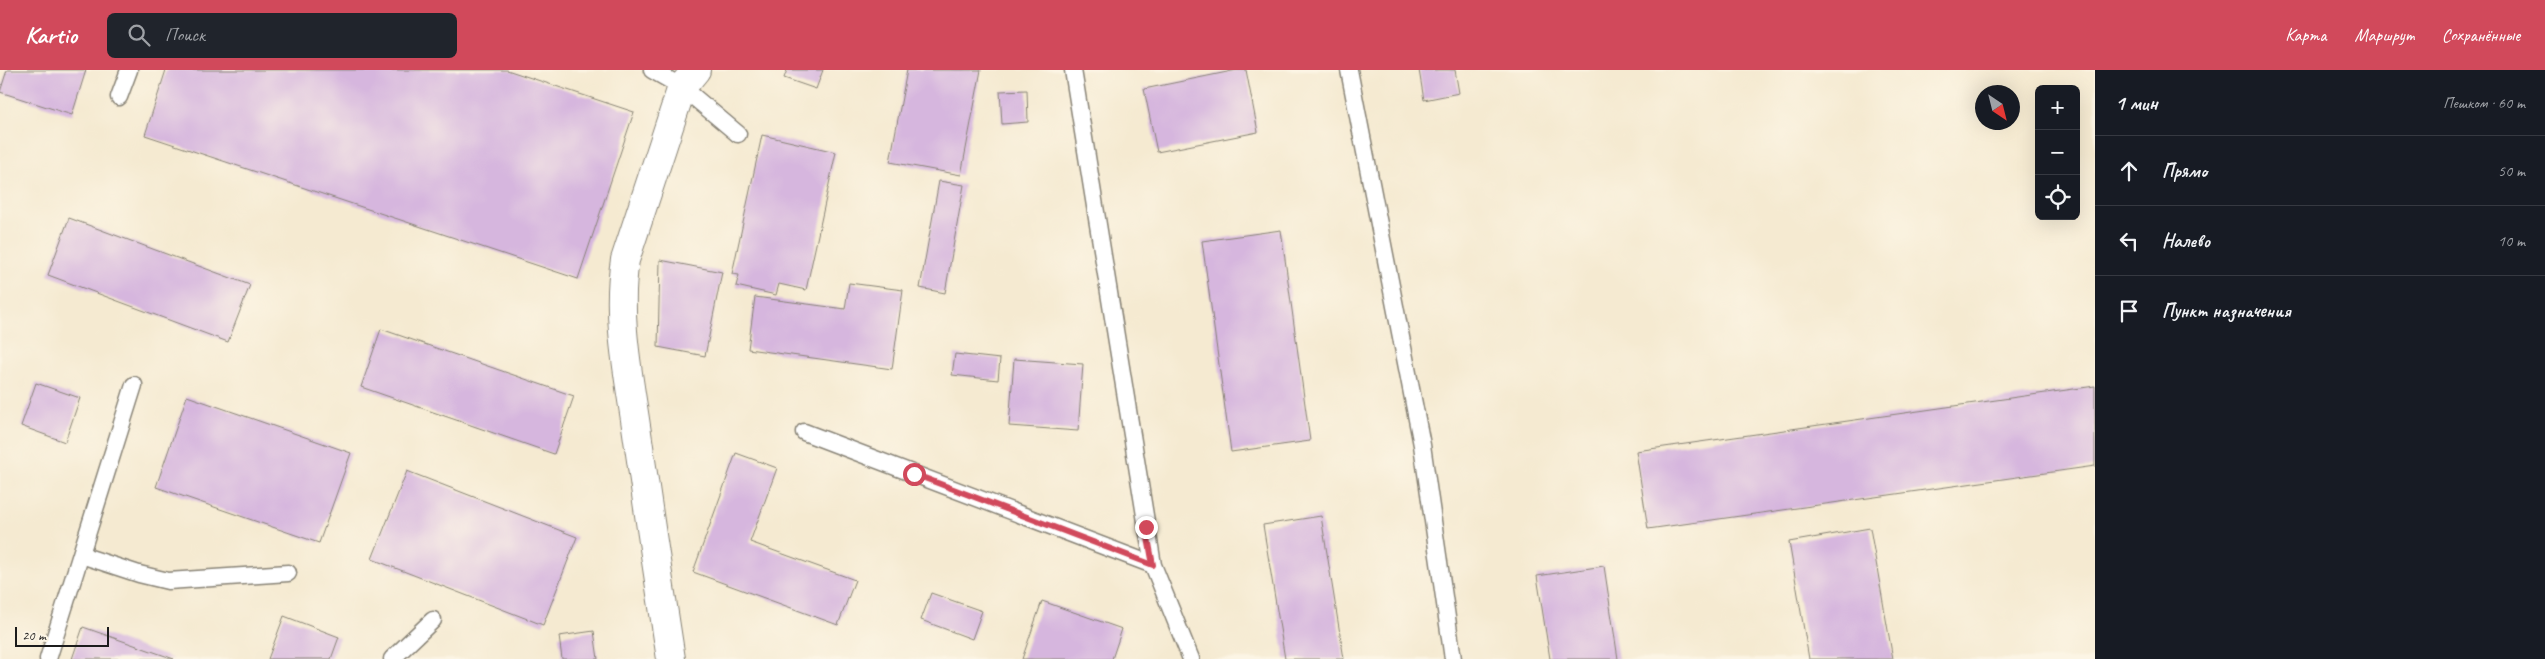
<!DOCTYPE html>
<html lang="ru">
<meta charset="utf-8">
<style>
:root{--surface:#171b24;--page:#20242c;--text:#f1f3f6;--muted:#9ea1a6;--line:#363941;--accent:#d1495b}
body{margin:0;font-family:Caveat,sans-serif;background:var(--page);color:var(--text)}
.controls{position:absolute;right:15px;top:15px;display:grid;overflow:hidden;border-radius:8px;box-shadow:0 5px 20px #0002}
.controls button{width:45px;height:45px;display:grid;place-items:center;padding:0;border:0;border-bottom:1px solid var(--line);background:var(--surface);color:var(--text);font:25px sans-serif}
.compass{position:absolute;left:1975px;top:15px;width:45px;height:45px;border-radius:50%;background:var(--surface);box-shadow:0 5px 20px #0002;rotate:145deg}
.scale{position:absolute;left:15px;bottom:12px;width:94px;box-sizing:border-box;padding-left:5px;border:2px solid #1c1c1c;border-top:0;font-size:14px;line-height:18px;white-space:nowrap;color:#1c1c1c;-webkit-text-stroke:4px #fcf5e5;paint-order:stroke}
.stop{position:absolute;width:15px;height:15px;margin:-11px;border:4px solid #d1495b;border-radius:50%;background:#fff}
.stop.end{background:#d1495b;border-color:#fff;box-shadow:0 1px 5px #0008}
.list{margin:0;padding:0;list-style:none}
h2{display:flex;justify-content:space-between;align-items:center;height:65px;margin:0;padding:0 20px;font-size:21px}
h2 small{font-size:16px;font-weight:400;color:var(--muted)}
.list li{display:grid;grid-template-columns:32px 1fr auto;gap:15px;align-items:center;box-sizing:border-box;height:70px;padding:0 20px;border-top:1px solid var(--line)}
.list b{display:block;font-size:19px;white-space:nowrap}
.list em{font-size:16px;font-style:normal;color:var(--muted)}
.icon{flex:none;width:28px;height:28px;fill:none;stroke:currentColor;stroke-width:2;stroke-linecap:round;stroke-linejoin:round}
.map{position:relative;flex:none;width:2095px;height:589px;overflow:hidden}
header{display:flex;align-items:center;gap:30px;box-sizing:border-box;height:70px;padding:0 25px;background:var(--accent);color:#fff}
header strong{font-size:24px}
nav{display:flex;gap:28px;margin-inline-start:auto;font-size:18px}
.search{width:350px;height:45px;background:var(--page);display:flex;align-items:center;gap:12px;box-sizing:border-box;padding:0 18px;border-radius:8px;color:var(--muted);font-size:19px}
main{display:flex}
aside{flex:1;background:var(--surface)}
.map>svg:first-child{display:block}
.building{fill:#d6b6de}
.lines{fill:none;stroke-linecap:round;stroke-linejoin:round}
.lane-casing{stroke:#888376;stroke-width:19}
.street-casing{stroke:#888376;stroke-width:30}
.lane{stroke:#fff;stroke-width:16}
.street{stroke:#fff;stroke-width:28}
.route{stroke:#d1495b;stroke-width:6}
</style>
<header>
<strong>Kartio</strong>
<div class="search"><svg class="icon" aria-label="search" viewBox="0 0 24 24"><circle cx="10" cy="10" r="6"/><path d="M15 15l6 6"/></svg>Поиск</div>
<nav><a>Карта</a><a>Маршрут</a><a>Сохранённые</a></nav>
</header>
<main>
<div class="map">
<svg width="2095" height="589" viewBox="0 0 2095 589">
<rect width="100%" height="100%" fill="#fcf5e5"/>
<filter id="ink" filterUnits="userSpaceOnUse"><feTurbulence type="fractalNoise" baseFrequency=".02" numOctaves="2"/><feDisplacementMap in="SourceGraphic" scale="10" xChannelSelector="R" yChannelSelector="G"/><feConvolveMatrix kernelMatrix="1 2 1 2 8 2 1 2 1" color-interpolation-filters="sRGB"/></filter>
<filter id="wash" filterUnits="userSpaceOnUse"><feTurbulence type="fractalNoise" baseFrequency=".0096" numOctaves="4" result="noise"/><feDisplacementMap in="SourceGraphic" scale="20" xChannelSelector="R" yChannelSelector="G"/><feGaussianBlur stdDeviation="1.12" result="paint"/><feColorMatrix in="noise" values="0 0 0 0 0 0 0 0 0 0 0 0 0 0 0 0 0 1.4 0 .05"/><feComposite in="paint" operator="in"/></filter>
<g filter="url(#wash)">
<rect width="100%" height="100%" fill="#f5ead1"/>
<g id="blocks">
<!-- building -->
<path class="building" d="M7,0H86L72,45L0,22Z
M166,0H507L634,42L578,209L145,65Z
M787,0H823L816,19L784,8Z
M907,0H981L961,105L890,92Z
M1237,0H1246L1258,62L1157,82L1144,19Z
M1419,0H1455L1459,23L1424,30Z
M1027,20L1028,52L1002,54L1000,21Z
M762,65L836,82L806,220L779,214L776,225L736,216L739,205L732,204Z
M939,111L964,115L945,223L920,218Z
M69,148L250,215L228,272L48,205Z
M1281,160L1310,371L1231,382L1202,171Z
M660,190L722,202L705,286L658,277Z
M849,213L903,220L892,299L748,279L755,227L845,239Z
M381,259L574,326L554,384L361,317Z
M955,284L1000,289L998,310L952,305Z
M1014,289L1083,294L1078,361L1009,356Z
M36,313L80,328L65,372L21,356Z
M2095,316V396L1648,459L1636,381Z
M187,326L351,383L319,473L156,417Z
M736,383L777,398L750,472L855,510L838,555L693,502Z
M407,401L577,467L543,555L372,489Z
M1321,446L1344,589H1285L1263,455Z
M1870,458L1893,589H1809L1789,472Z
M1604,496L1618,589H1550L1537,506Z
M931,523L982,541L972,569L921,550Z
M1042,531L1122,559L1112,589H1022Z
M284,546L339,567L331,589H268Z
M83,557L174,589H72Z
M594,561L598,589H562L559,566Z"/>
</g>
</g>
<g filter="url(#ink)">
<use href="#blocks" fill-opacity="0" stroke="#888376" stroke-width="1"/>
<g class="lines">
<!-- lane casing -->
<g class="lane-casing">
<path id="lane" d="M652,0L682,17L738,64
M1073,0L1153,495L1191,589
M1349,0L1422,375L1453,589
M119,27L129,0
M804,362L1153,495
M81,485L139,504L168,511L288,503
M48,589L134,315
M392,589L433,550"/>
</g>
<!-- street casing -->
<g class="street-casing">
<path id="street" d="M671,589C659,511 647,434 636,356C628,302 616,245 625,190L682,17L696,0"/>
</g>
<!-- lane -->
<use href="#lane" class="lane"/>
<!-- street -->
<use href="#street" class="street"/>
</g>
</g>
<g class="lines" filter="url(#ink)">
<!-- route -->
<path class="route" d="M914,404L1153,495L1146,457"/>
</g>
</svg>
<div class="controls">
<button>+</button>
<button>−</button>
<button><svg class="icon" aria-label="locate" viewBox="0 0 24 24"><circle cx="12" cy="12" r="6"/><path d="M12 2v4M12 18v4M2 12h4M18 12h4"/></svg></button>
</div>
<svg class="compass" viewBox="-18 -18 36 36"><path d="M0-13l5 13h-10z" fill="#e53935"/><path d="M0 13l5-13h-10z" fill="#9ea1a6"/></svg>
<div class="scale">20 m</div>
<div class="stop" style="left:914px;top:404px"></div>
<div class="stop end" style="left:1146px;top:457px"></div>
</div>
<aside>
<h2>1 мин<small>Пешком · 60 m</small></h2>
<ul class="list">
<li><svg class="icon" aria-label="ahead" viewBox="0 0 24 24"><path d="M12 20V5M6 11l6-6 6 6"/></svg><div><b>Прямо</b></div><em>50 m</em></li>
<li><svg class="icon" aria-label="left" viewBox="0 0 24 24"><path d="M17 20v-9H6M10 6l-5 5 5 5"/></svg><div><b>Налево</b></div><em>10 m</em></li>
<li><svg class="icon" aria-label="arrive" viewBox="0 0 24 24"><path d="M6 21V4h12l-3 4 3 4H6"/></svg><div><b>Пункт назначения</b></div></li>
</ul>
</aside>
</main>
